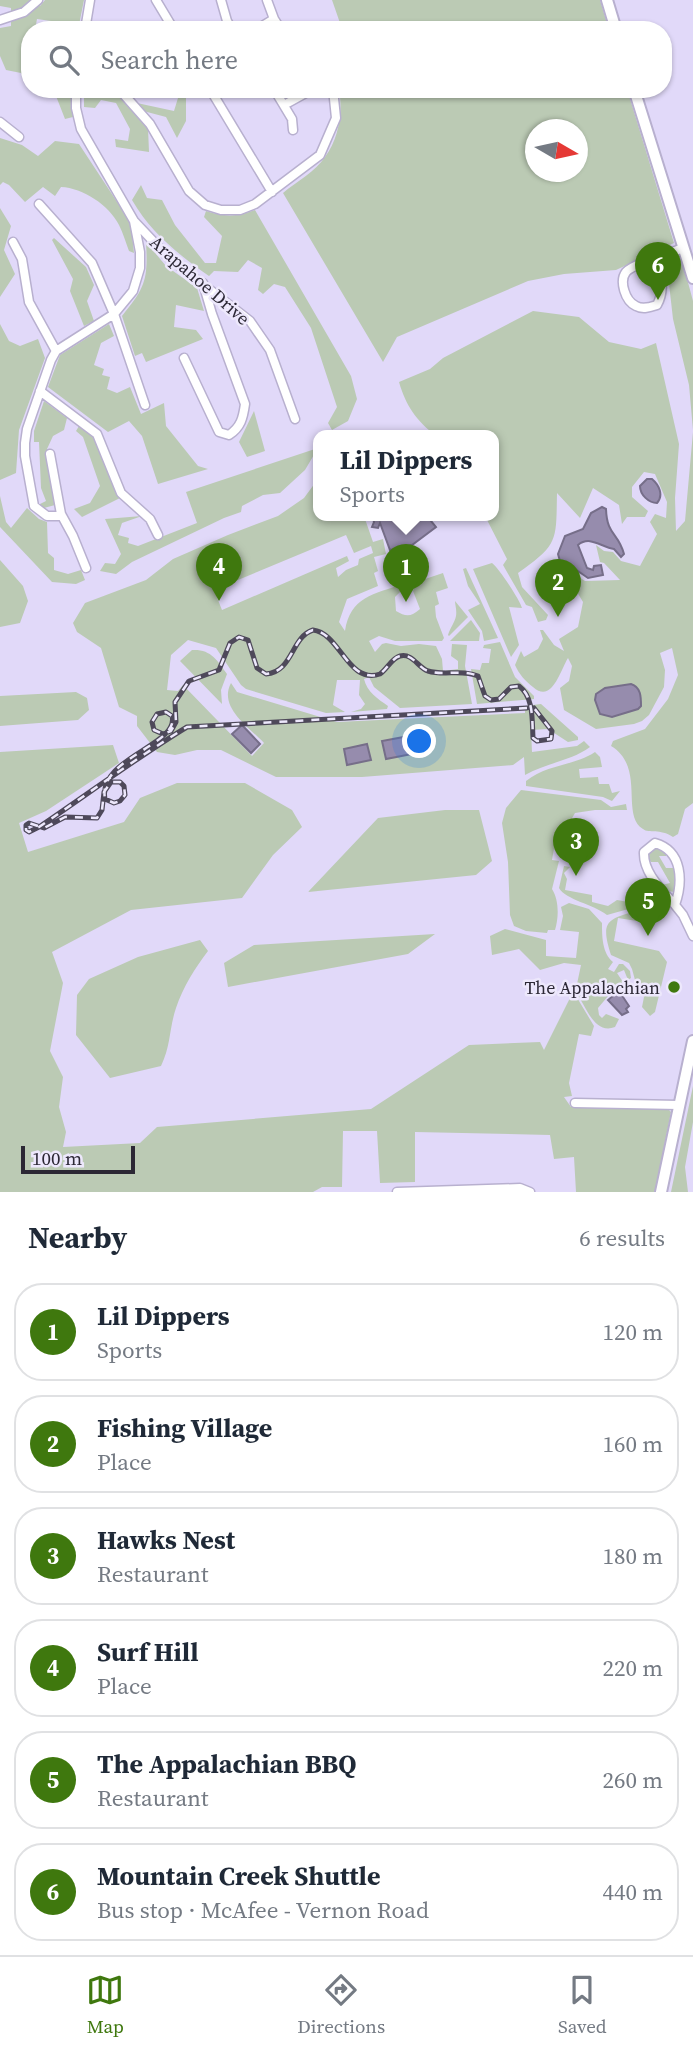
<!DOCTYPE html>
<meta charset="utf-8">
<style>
:root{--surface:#fff;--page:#f2f2f3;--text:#1f2937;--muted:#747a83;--line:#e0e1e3;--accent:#3f780e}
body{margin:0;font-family:"Source Serif 4",serif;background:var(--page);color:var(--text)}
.compass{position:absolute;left:525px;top:119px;width:63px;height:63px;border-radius:50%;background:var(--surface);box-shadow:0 2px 5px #0004;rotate:99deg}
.scale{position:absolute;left:21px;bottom:18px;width:114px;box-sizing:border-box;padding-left:7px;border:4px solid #2c2835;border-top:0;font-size:19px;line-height:24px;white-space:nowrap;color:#2c2835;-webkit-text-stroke:5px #ede8fc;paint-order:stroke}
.you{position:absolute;left:420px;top:742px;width:24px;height:24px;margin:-18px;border:5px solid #fff;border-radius:50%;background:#1a73e8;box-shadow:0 0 0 10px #1a73e833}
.badge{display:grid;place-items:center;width:46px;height:46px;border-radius:50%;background:var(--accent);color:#fff;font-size:23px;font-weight:700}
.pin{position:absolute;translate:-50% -58px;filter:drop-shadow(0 2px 4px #0008)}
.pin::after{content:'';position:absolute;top:37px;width:24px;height:21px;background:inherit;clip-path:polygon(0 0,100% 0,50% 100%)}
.popup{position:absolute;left:313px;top:430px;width:186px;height:91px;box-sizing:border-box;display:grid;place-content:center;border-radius:14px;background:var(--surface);filter:drop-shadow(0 2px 5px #0005);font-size:23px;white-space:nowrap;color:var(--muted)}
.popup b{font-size:26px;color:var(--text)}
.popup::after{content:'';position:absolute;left:50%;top:100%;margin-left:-14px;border:14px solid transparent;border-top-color:var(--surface)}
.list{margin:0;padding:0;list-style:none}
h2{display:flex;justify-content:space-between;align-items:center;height:91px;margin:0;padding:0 28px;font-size:30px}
h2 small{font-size:23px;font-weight:400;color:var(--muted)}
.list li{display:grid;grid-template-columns:46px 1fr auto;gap:21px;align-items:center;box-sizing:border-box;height:98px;margin:0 14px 14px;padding:0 14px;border:2px solid var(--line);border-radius:28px}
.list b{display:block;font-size:26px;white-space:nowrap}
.list p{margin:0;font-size:23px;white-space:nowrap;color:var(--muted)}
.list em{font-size:23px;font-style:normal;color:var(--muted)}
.icon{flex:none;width:38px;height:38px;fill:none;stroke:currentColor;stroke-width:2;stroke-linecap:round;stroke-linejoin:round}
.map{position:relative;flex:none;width:693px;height:1192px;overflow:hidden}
.search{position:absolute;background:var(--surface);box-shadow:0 2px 5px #0004;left:21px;right:21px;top:21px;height:77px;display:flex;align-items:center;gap:18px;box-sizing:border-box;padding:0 24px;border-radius:28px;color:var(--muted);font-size:26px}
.sheet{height:763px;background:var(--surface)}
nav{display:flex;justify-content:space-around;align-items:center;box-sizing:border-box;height:98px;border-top:2px solid var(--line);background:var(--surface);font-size:19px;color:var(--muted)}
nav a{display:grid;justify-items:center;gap:4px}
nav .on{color:var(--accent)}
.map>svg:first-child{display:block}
.green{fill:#bbcab4;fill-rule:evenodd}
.water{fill:#968cad;stroke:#766e89;stroke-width:2}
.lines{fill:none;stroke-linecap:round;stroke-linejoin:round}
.minor-casing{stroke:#b8b0cf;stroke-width:11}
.secondary-casing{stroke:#b8b0cf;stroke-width:14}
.minor{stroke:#fff;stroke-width:8}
.secondary{stroke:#fff;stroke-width:10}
.rail-casing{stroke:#4e495a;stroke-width:5}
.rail{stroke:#ede8fc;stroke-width:2.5;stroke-dasharray:8;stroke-linecap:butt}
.poi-dot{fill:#3f780e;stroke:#ede8fc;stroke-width:2.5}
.labels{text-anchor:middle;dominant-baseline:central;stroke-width:5;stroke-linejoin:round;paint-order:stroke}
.street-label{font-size:18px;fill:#2c2835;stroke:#ede8fc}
.poi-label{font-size:18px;fill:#2c2835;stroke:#ede8fc;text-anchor:end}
</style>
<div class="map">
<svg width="693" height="1192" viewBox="0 0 693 1192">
<rect width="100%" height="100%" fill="#e1d9f9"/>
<!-- green -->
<path class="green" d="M0,0H38L40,6L45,0H84L79,25L37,19L35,30H30V82L21,73L6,70L0,56V28L11,26V8L0,6Z
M332,0H600L609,30H340V23Z
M48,89H65L72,92L73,117L65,119L56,96Z
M84,89H114L123,100L174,111L178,98L186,94V121L177,138L166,117L132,108L148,128L149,152L116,147L115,139L128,141L130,129L116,103L101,100L95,108L84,107Z
M339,89H627L674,243L616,270L564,274L528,281L397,337L383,362L283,193C296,182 316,171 325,157C339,138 343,112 339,89ZM536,130H578V172H536Z
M0,138L22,145L38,156L55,141L79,144L131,223L134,253L129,251C126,243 123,233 119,225C109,205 83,188 61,187L55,196L43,187L25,202L9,185L3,182L0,185Z
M141,185L147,198L162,200L175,225L205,263H216L222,236L204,217L206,211C225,217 237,217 255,210L351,376L357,399L348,421L332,430L328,423L337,407L311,328L285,287L274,284L263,294L258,290L262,268L248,260L238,272L214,271L209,276C179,255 151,233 132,200Z
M0,208L11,226L4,250L15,274L0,297Z
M54,238L86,267L94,285L87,301L94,321L84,326L70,291L73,279L52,240Z
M146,242L166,266L197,288L204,311L176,305L174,327L196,330L203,339L146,362L142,353L135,356L122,316C146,287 148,279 146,242Z
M682,260L693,301V430L689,385L673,319L667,266Z
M533,311L579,317L609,342L641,349L656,343L679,444L675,498L676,531L685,521L693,432V803L685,809L678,834L673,837C660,828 649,834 643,829C620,815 646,767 611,746L613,741L645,729L668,699L678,675L672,648L660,653L665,670L664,687L649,715L642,721L634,724L596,729L564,710L560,688L569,681L572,666L568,658C560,671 552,704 533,687C525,681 519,674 515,665L521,651L524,657L538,649L543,639L540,630H543L554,645L564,651L559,639L578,627L583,602L577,592L562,593L552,567L556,562L585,581L620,580L604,563L600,562L596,545L604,551L613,552L621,561L640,566L657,534L650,522L655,514L666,518L667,502L655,474L644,472L632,487V497L648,511L645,517H627L622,524L619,505L593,488L580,518L557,493C556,541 559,544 518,573L522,587L548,615L546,620L538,622L532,607L526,605L503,565L507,559L485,516H494V436H436C416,420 406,406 399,382L430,369L443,358Z
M0,324L9,341L20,346L38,339L45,358L19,430L16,473L0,480Z
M109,324L114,336L101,343L94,365L104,369L102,375L110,377L107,389L117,393L130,387L141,414L164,403L166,426L198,466L208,469L158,484L142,436L129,421L108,432L48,387L60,355Z
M44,401L67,418L64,430L53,436L47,449L55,505L44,508L40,504L46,501L41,488L39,442H34V431Z
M254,411L265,451L247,457L239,442Z
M79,426L94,438L120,498L82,517L74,509L90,503L100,486L83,437L76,431Z
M318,448L305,470L280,493L263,495L242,506L241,512L224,518L132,562L116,574L100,571L105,563L115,564L121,554L105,519L142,516L122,523L118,535L129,538L128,543L138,546L197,523L186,492Z
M318,479V516H364L373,542L383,539L386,554L374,557L378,571L374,573L378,586L347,599L339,622L345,631C350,597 374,594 403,584L410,583L409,589L401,591L395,597L396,611C406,617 411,617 420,609L413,591L416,582L443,573L448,588L436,592L439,604L435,606L436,617L444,638L442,641H395L379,636L369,641L375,652L382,644L386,643L401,646L419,644L436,646L442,659L443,671L458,669V661L451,656L452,644L467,645L465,666L472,704L400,708L374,687L369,677L364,679C367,692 378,699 388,706L387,709L351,712L361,709L365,704L359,695L360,680H337L333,705L345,712L326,713L246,689L241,685L216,648L188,640L171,655L167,690L178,691L183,685L252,756L264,743C249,727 218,707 231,683L237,692L337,722L525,713V706L541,704L578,737V740L568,742L548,729L531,730L532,752L577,746L584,741L590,747C571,761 546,763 525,775L524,757L513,765L362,777H276L221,750H197L175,755L157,752L137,726V716L119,707L101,648L77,632L73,623L85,603L146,580L173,559L228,535L278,516L304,498ZM346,535L354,553L371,546L373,553L359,559L358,565L346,570L338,577L336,568L349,561L347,556L222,610L214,590Z
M0,496L6,522L11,528L27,508L39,519L47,522L48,553L54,558V570L68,574L81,570L85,580L76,584L52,582L0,527Z
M0,560L23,586L28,601L20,623L0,627Z
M492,563C498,567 520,600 522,608L509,607L519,645L511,657L473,569Z
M466,568L498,638L484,641L482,631L468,610L480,604L468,586L463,569Z
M455,601L468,617L449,636L448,635C450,628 455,622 456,616C457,610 455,605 455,601Z
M471,620L480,633L479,641H450Z
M500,642L515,677L534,696V699L477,704L471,669L480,670L482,663H489L491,649L483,648L484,645Z
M192,650C211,649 217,660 227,674L221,690L222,704L180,661Z
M76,692L87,698L89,710L78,720L0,726V696Z
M113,745L119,763L46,811L19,823L28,852L124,822L140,798L177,783H245L292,810L302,827L273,855L242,898L131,910L52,952L63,983L50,1051L63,1077L59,1107L66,1132L63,1147L140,1143L157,1127L371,1109L469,1045L540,1042L544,1050L577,984L581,965L564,963L540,970L519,949L492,955L490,936L505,929L546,940V956L576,958L579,932L560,930L563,916L561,907L569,903L589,909L602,923C602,936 602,953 613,962L608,969L614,972L619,964H623L630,971L631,978L628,980L624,970L617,973L623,982L614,989L598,1008L599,1015L602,1018L606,1014L619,1019L615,1027C594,1035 586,1006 577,994L576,996L594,1026L591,1036L579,1034L569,1083L572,1096L564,1097L571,1107L667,1108L671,1112L655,1192H576L574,1157L554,1159L550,1135L415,1132V1182L380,1183L377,1131H343L342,1187H322L313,1192H0V752Z
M595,752L600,757L602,767L579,769L580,778L598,777L599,784H609L612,793L620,791L612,801L603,797L526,786V781C547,764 574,766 595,752Z
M521,790L601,800L611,807L626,804L627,810H595L575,813L564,832L557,831L552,860L559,861L552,889C559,900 559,917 555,930H548L547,933L526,931L514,926L510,915L508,862L502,823L506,808Z
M445,810H479L492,861L476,875L308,892L378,818Z
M657,848L666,853V856H659L666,868H673L678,874L674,892L668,891L662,885L670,883L658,862H651L648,858L650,851Z
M564,866L570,867L564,873L567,879L565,890L592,895V902L608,906L617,900L634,903L635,900L642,901L639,906L607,915C593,904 566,900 559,888Z
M637,911V921L618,918L614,941L659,951L667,962L655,1012L650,1016L642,1007L644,997L635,980L632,969L629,963L611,955C601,923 605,919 637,911Z
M435,934L408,954L228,987L224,963L254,945Z
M200,940L208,951C195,968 183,987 176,1008C169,1029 171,1045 161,1066L110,1078L76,1035L77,995L89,979L138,957Z
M693,1086V1122L685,1167L688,1192H671Z"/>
<!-- water -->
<path class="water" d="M647,479H652C659,485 664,495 657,503C649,503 640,495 640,486Z
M602,507L606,509C607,536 618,532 624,554L621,557L614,549C601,547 590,535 578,545L587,568L593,570L594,566L601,565L603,575L588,578L575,569L560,561L558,554L565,536L583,529L591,513Z
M372,516L380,518L381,516H427L436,527L412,545L390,550L380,523L378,528L372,527L374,522Z
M631,684C641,687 641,697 641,706L638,709L612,717L600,714L595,700L596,694L605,688Z
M242,725L260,744L251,753L232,734Z
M409,736L412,754L386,759L382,741Z
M367,744L371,760L347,765L344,749Z
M619,991L629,1006L626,1009L628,1012L622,1015L608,1000Z"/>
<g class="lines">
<!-- minor casing -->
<g class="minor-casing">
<path id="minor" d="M156,0L174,30
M221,0L227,21L232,30
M267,0L274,19L281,30
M0,20L24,12L38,0
M85,30L90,0
M256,30L274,19
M119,89L150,124L189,191L205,205L221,210H240L255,204L320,155L336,118L333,89
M210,89L272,192
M274,89L292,119L293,130
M284,105L313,89
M0,122L19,137
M39,204L92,263L114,314L145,405
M134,221L169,258L250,321L270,350L295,419
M13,242L22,259L29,302L56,351
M655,260C660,277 666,288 657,305C651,307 643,310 636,306C625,301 619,281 626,272C634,263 671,253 683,248
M184,358L219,432L229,435C241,427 243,418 245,404L212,314L203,283
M40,391L97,434L121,493L150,519L158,535
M50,454L61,514L73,536L86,568
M62,516H47L34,506L25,456V443L27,429L51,360L56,351L114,314L133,291L140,268V252L134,221L81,129L76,108V89
M655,843C683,851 683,882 675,905C662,890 643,873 644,852Z
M675,905L683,915L693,936
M575,1103L679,1105
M397,1192L520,1188L530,1192"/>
</g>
<!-- secondary casing -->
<g class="secondary-casing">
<path id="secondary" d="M607,0L616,30
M634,89L693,278
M661,1192L693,1041"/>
</g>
<!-- minor -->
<use href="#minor" class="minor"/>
<!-- secondary -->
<use href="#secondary" class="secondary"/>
<!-- rail casing -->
<g class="rail-casing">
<path id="rail" d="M527,708L187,727C136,758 88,794 39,827L29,832L26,830V825L29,823L44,828L65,817L97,818L102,810L104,792L111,782H120L124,786L125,795L120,801L114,803L105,799C97,758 180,745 172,716L166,712L157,714L152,722L154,730L163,734L171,731L176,722L175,702L189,681L219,670L230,643L239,637L248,640L257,668L266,674C293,672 291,637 313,630C340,633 348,685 380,674C387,669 392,658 400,656C413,653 418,668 428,671C444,676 462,669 478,676L485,696L491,700L499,699L511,687L519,686C534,697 532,721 533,738L537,741L551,739L552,731L534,708"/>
</g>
<!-- rail -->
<use href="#rail" class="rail"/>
</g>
<!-- markers -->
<circle class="poi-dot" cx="674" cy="987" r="7"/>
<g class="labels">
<!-- street labels -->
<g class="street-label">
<text transform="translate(200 280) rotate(41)">Arapahoe Drive</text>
</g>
<!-- poi labels -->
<g class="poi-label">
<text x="660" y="987">The Appalachian</text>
</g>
</g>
</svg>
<svg class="compass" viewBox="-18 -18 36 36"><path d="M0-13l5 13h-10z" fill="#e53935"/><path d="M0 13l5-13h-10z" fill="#747a83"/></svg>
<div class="scale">100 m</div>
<div class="you"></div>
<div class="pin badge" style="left:406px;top:602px">1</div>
<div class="popup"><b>Lil Dippers</b>Sports</div>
<div class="pin badge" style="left:558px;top:617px">2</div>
<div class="pin badge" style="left:576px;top:876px">3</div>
<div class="pin badge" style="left:219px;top:601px">4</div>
<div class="pin badge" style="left:648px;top:936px">5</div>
<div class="pin badge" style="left:658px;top:300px">6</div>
<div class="search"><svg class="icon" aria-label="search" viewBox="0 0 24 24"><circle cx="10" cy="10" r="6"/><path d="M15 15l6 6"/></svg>Search here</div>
</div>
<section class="sheet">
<h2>Nearby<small>6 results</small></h2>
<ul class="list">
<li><span class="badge">1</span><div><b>Lil Dippers</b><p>Sports</p></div><em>120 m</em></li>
<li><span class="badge">2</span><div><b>Fishing Village</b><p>Place</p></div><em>160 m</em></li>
<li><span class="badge">3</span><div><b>Hawks Nest</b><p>Restaurant</p></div><em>180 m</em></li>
<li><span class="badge">4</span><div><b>Surf Hill</b><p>Place</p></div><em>220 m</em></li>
<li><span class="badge">5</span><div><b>The Appalachian BBQ</b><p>Restaurant</p></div><em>260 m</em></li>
<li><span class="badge">6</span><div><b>Mountain Creek Shuttle</b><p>Bus stop · McAfee - Vernon Road</p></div><em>440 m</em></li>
</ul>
</section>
<nav>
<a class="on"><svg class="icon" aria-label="map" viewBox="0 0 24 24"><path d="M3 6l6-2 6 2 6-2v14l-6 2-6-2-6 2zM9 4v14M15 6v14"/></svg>Map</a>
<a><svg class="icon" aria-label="directions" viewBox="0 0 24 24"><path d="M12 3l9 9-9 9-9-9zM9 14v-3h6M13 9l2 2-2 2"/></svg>Directions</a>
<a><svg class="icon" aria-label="saved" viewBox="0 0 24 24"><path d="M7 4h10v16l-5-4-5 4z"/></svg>Saved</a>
</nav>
